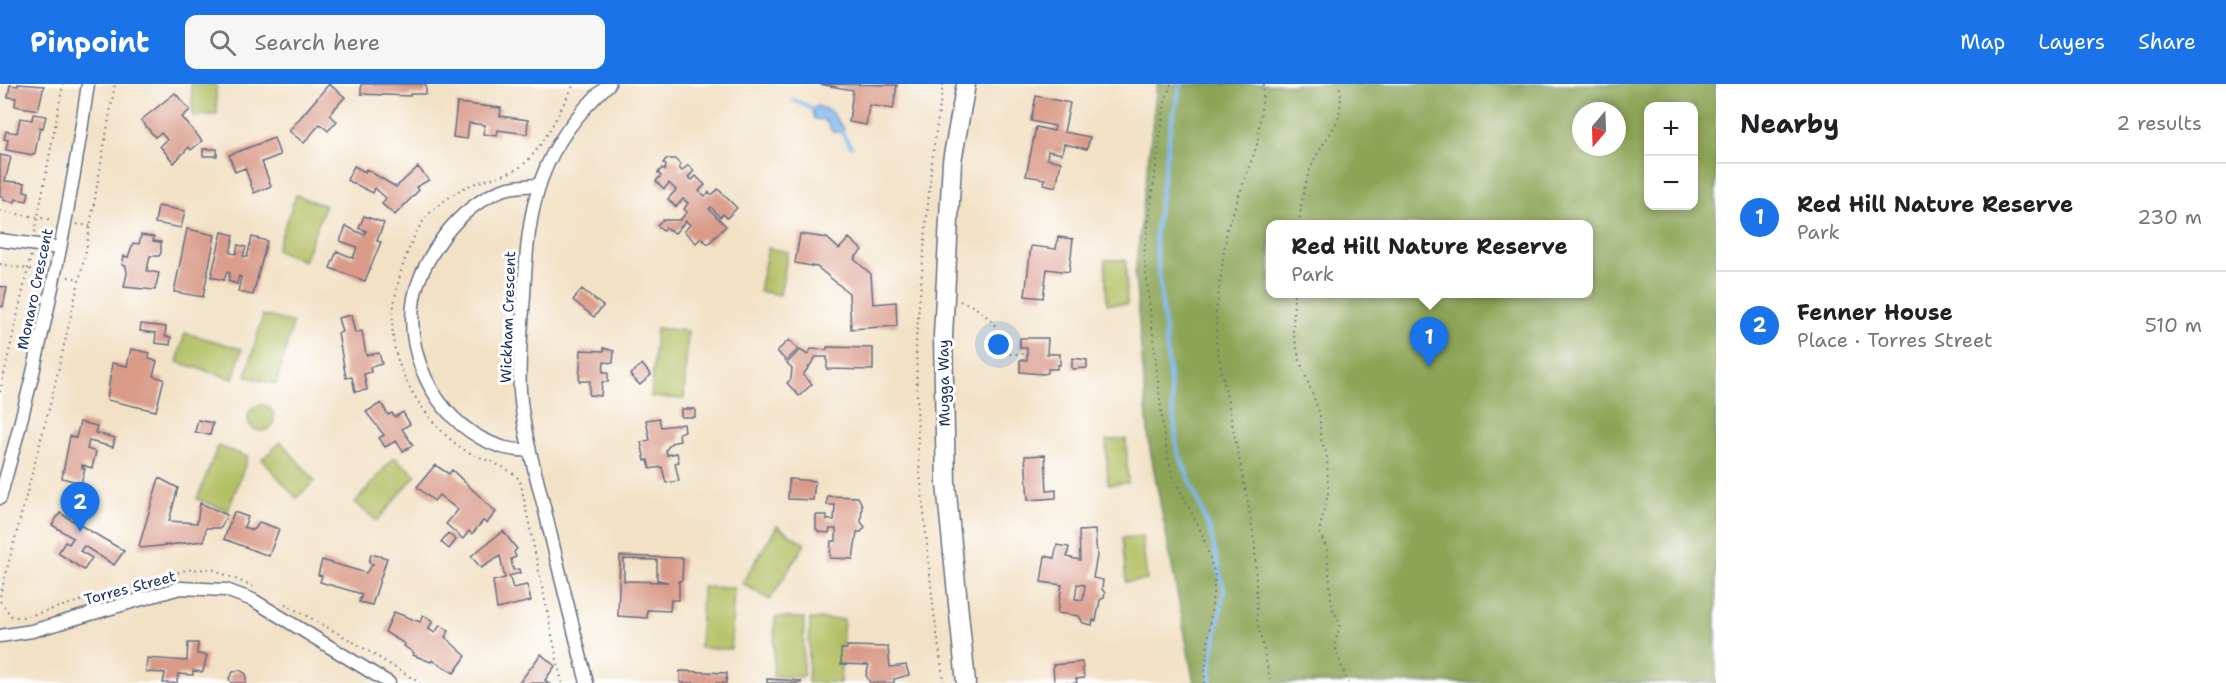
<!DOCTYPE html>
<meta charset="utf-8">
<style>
:root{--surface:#fff;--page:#f6f6f6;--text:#202124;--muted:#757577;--line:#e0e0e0;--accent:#1a73e8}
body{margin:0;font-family:"Shantell Sans",sans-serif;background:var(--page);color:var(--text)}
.controls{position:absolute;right:18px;top:18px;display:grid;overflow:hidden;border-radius:12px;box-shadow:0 3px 9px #0003}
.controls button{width:54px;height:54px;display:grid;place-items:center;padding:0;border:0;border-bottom:2px solid var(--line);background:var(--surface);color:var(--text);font:30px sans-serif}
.compass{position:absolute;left:1572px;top:18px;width:54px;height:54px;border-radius:50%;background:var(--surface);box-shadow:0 3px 9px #0003;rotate:199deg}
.you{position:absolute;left:999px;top:261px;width:21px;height:21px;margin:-15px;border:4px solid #fff;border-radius:50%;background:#1a73e8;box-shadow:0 0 0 9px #1a73e833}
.badge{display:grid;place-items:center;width:39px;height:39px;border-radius:50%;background:var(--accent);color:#fff;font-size:20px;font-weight:700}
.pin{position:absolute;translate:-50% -50px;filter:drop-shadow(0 2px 3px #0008)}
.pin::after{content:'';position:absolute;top:32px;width:21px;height:18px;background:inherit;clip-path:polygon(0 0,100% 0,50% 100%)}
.popup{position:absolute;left:1266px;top:136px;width:327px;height:78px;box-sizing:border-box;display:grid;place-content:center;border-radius:12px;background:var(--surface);filter:drop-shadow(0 2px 4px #0005);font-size:20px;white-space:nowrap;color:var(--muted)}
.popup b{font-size:22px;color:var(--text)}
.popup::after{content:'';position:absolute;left:50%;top:100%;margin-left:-12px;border:12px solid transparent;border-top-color:var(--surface)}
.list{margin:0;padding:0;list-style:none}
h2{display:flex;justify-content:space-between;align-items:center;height:78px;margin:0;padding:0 24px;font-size:26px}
h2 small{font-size:20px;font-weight:400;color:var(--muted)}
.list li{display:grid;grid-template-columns:39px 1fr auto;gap:18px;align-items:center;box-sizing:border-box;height:108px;padding:0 24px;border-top:2px solid var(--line)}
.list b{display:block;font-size:22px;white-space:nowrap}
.list p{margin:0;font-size:20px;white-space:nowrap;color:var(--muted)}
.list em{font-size:20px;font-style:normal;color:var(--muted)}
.icon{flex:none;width:33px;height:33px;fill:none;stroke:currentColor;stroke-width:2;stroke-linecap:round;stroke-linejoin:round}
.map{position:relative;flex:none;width:1716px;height:599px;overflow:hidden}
header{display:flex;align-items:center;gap:36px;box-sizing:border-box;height:84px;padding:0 30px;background:var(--accent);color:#fff}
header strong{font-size:28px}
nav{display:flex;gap:33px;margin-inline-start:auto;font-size:21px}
.search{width:420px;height:54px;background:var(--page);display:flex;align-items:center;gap:15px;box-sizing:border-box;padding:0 21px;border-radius:12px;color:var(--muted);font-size:22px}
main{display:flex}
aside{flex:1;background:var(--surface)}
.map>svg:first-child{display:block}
.green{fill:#b1bd5f;stroke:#66765e;stroke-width:1.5}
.forest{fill:#8ca456;stroke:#546a5a;stroke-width:1.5;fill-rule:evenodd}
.water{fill:#7db7ee;stroke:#4c73a6;stroke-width:1.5}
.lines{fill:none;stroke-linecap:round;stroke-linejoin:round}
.stream{stroke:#7db7ee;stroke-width:4}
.building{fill:#d99a88;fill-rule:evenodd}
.street-casing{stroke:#666d82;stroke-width:15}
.secondary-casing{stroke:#666d82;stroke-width:21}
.path{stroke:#666d82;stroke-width:2;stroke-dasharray:1.5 4.5;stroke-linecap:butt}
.street{stroke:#fff;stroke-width:12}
.secondary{stroke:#fff;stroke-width:18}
.labels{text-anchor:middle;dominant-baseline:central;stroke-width:6;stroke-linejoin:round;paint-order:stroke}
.street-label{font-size:15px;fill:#1b2f5e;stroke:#fff}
</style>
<header>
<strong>Pinpoint</strong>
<div class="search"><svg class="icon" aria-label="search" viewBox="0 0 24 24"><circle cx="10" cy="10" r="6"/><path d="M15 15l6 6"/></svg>Search here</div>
<nav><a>Map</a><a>Layers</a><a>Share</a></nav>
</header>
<main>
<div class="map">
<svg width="1716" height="599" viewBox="0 0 1716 599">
<rect width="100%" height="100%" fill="#fff"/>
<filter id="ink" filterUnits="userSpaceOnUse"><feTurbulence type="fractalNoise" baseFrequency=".0167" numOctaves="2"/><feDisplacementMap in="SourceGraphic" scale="12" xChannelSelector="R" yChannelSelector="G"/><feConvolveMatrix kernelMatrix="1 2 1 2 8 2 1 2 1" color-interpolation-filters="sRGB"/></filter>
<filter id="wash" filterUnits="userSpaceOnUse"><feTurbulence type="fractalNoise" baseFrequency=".008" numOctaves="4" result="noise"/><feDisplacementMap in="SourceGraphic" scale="24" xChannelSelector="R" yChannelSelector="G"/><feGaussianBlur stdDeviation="1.35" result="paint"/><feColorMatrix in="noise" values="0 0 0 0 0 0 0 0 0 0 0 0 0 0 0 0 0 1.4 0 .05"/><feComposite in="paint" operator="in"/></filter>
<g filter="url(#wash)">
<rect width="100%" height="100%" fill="#f2e1c5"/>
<!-- green -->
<path class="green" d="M191,0H216L217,31L193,32Z
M296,111L325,122L304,177L276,166Z
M768,164L788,168L780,211L759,207Z
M1105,176H1126L1127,220H1107Z
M263,231L293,239L276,300L246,292Z
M656,244L688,247L684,315L651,313Z
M185,249L242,265L233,295L177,278Z
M248 334a13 13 0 1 1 26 0a13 13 0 1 1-26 0Z
M1126,355L1128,399L1108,400L1106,356Z
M281,358L315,397L296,414L262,375Z
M218,362L248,373L228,427L197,415Z
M394,373L416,391L377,437L355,419Z
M777,442L805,460L770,516L742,499Z
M1142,452L1147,496L1126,498L1122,454Z
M702,503L734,504L731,565L700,564Z
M775,533L804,534L803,593L773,592Z
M810,535H844L840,599H808Z"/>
<!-- forest -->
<path class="forest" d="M1157,0H1716V599H1194L1149,360L1135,191ZM1648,22H1694V122H1648ZM1581,27H1617V63H1581ZM1270,140H1588V210H1270Z"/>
<!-- water -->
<path class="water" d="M817,22L830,27L844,45L842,49L832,47L825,36L814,35L812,26Z"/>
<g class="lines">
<!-- stream -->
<path class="stream" d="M1181,0L1171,40L1155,152L1177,365L1210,447L1224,506L1210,587V599
M794,16L813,25
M842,49L851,62"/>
</g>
<g id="blocks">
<!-- building -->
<path class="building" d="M18,0L44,2L38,26L15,22L16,14L8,13L10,1L18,2Z
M329,0L345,13L329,31L337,37L328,47L320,40L304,59L289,47Z
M361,0H426V10H410V12L361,10Z
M819,0L897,1L893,25L869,21L866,41L849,38L853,6Z
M175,9L190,26L182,33L202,57L191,66L189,63L174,79L160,62L167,56L161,49L155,53L141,36Z
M1036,12L1070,19L1064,48L1090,53L1087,65L1064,60L1062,70L1048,67L1047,75L1061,78L1056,103L1044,100L1045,95L1026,92L1036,43L1054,47L1055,42L1031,37Z
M457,19L501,24L500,32L528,36L527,50L498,46L497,52L483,50L485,41L469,39L467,55L453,53Z
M33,30L46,32L43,44L40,43L35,69L33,71L6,66L8,56L4,55L6,47L17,49L20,34L32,36Z
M274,54L280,71L262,78L271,102L254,109L245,84L235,88L229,71Z
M203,65H217V72H203Z
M0,71L11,73L5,97L25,99L24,107L29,108L27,117L16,115L15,118L3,116V113H0Z
M666,75H675L681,81L679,84L682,87L688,81L694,87L688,93L692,96L696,92L705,101L699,107L705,112L709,108L712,111L718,105L737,124L727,134L723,130L720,133L711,123L709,125L726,142L708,160L701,154L696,159L684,147L690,141L686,137L675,149L666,144L663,147L657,141L662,136H680L687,128L684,125L688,119L683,115L676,123L668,115L676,106L669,99L664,105L656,97L661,92L658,89L662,84L665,86L666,81L663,79Z
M354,82L365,88L366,85L396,103L418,83L429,96L416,103L419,106L395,131L382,120L386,114L375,104L373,109L347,96Z
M158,122L185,127L181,144L155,139Z
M364,132L384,139L377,157L381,158L365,197L330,184L337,167L353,174L357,163L340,157L346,142L364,151L366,147L359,144Z
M187,145L215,151L203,213L174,208Z
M222,148L234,151L230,169L236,170L238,161L246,163L243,172L247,173L252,153L267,157L253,211L238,208L241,193L239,192L237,200L228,197L230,189L227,188L224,196L211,193Z
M800,150L827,154L839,165L849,154L862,166L854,175L871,190L873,220L896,218L897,242L851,245L849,209L817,183L795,179Z
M141,151L154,153L153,157L161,158V169L159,172H150L147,187L159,189L155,206L124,203L127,189L126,182L122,181L124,172L128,173L133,159L139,160Z
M1058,153L1073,155L1069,188L1047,185L1043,214L1025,212L1031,162L1056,165Z
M0,202L7,204L3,223L0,222Z
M582,205L603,222L594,233L573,216Z
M351,231L355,249L362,247L366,271L379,269L382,280L370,283L371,288L364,290L367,306L355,308L352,293L346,294L338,249L342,248L338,234Z
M141,240L166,243L165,252L171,253L170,261L155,259L156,249L140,247Z
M1020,254H1048L1047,270H1060V281H1057V285H1048V289L1043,290L1020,288V276H1027V264H1020Z
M789,256L798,265L786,277L777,267Z
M827,263L873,264V286L827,285V273H816L803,291L812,300L799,312L787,299L791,295L792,284L787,279L800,266L808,271L811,265L827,266Z
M604,264L614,267L613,279L604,278L603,288H608V298H602L601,312L589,311L590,297H579L581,266L604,267Z
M131,265L150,269L149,275L157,277L153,292L164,295L156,327L107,316L112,279L127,282Z
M1072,274L1087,276V284L1072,285Z
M642,280L651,291L640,301L630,291Z
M381,319L388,331L392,329L395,333L403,328L410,340L402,345L413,361L403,367L396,357L385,363L379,354L384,351L366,328Z
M681,325H695V333H681Z
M659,334L661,343L684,340L685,347L679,349L680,357L671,359L666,366L667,371L677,369L679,378L675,379L679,397L666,399L662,383L650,385L648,376L645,377L641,358L650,356L646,336Z
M198,336L213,339L210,351L195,348Z
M80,338L97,342L95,349L115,354L113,363L89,357L87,365L96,368L92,384L82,381V384L85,385L81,399L62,394L70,352L76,354Z
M1045,371L1047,407L1056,406V414L1028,416L1025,372Z
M435,381L449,390L452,386L496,428L487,439L483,437L472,450L469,447L463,455L446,440L458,426L439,411L434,417L417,403Z
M159,394L178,404L169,437L197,439L200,419L227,431L221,444H206L204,457L141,464L139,462Z
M789,395L815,397L813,416L788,415Z
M827,412L858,413L862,421L861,438L865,443L861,448H857L853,475L830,474L831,457H836V445H830L829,449L819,448L816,445V431H827V436H834L835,421H827Z
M234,428L248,433L244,443L252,446L256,444L259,438L279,445L269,472L224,455Z
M60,429L124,467L114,481L84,462L80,467L92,474L84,486L58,469L65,458L69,460L73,454L52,441Z
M1095,446L1097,472L1093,494L1103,496L1102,505L1105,509L1104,514L1100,516L1096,537L1093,536L1092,541L1083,539L1079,532L1057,529L1062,501L1041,498L1045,472L1054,474L1057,461L1069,463L1067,473L1080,476L1079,447ZM1077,500L1085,501L1083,516L1075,515Z
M503,447L517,465L514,468L516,473L511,475L513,486L519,485L520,489L509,492L513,504L527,501L531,517L497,525L493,497L505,494L500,472L481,484L471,472Z
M448,449L456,456L449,465L441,458Z
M371,470L387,474L372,521L359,518L362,510L320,498L322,492L318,491L322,476L366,489L373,480L369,479Z
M620,472L683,474L682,496L677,498H679V516H671L670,527L647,526V534L618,532ZM624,475L657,476V496L668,498L624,497Z
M394,528L420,538L423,531L433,537L428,545L435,549L440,541L449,547L445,553L466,572L454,589L432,576L431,578L413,571L414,569L404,562L405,560L385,548Z
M188,559H198L197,570L207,571L203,588L193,587V591L178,590L177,599H163L165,589L146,588L147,574L187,577Z
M847,562L888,563L890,583L906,581L909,591L894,595V599H870L866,591L869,581L841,580V565H847Z
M541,570L555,582L545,596L549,599H519Z
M1082,578L1084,594L1076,595L1077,599H1054L1053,581Z
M240,586L246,590V599H231L229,594L233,588Z
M680,587L727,589L726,599H680Z
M767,595L801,597V599H767Z"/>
</g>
</g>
<g filter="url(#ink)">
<use href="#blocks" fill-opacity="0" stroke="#666d82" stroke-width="1.5"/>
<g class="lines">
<!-- street casing -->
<g class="street-casing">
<path id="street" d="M0,156L60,164
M530,367C521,366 511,366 502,363C442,345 403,276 414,214C418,192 431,170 444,152C459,132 484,110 509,104C518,102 528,102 537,101
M0,414C39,278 68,140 88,0
M0,552L32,547L180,504L226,506L253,516L389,599
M587,599C573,543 559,487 546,431C536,390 523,349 520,307C518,275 522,243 524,211C528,120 538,64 609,0"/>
</g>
<!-- secondary casing -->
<g class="secondary-casing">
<path id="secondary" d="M966,599L946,400L943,252L952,77L966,0"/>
</g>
<!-- path -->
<path class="path" d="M943,0L932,75L916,256L918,368L933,522L944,599
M1171,0L1165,18L1144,171L1164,352L1172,391L1201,447L1215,490L1204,599
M1264,0L1257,61L1227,145L1216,227V259L1248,419L1255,461L1257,536L1271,599
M0,127L53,136
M77,140L90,142
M1299,140C1301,121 1304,99 1312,81C1326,48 1347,41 1339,0
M35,148L63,0
M0,180L44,188
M68,193L80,195
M1294,210L1293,247L1300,277L1320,330V353L1327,371L1328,409L1319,448L1327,465L1332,524L1340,539L1335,561L1337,570L1348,599
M960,217C983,223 1005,247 1006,270H1027
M0,308L31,171
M0,512L53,309L85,171L115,0
M0,517L12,533H25L186,486L212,485L254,503
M285,520L352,557L420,599
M562,599L520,396C505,379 479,376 460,363C450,356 439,345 431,335C412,312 396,283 393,253C389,222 405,160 425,135C433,124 448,114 460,106C480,94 510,94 526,78C547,57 560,26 574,0"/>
<!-- street -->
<use href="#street" class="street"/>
<!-- secondary -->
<use href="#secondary" class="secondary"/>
</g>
</g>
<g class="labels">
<!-- street labels -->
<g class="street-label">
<text transform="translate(35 205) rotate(-78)">Monaro Crescent</text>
<text transform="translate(508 233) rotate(-88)">Wickham Crescent</text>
<text transform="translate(944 299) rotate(-91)">Mugga Way</text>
<text transform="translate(130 504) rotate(-15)">Torres Street</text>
</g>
</g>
</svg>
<div class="controls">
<button>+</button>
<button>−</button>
</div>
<svg class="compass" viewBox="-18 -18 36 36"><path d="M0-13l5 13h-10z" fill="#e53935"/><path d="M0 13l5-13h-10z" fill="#757577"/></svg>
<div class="you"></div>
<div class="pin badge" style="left:1429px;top:283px">1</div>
<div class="popup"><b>Red Hill Nature Reserve</b>Park</div>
<div class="pin badge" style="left:80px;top:448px">2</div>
</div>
<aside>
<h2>Nearby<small>2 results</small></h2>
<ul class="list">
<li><span class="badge">1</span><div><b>Red Hill Nature Reserve</b><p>Park</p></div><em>230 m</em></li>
<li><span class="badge">2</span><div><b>Fenner House</b><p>Place · Torres Street</p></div><em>510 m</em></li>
</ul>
</aside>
</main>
